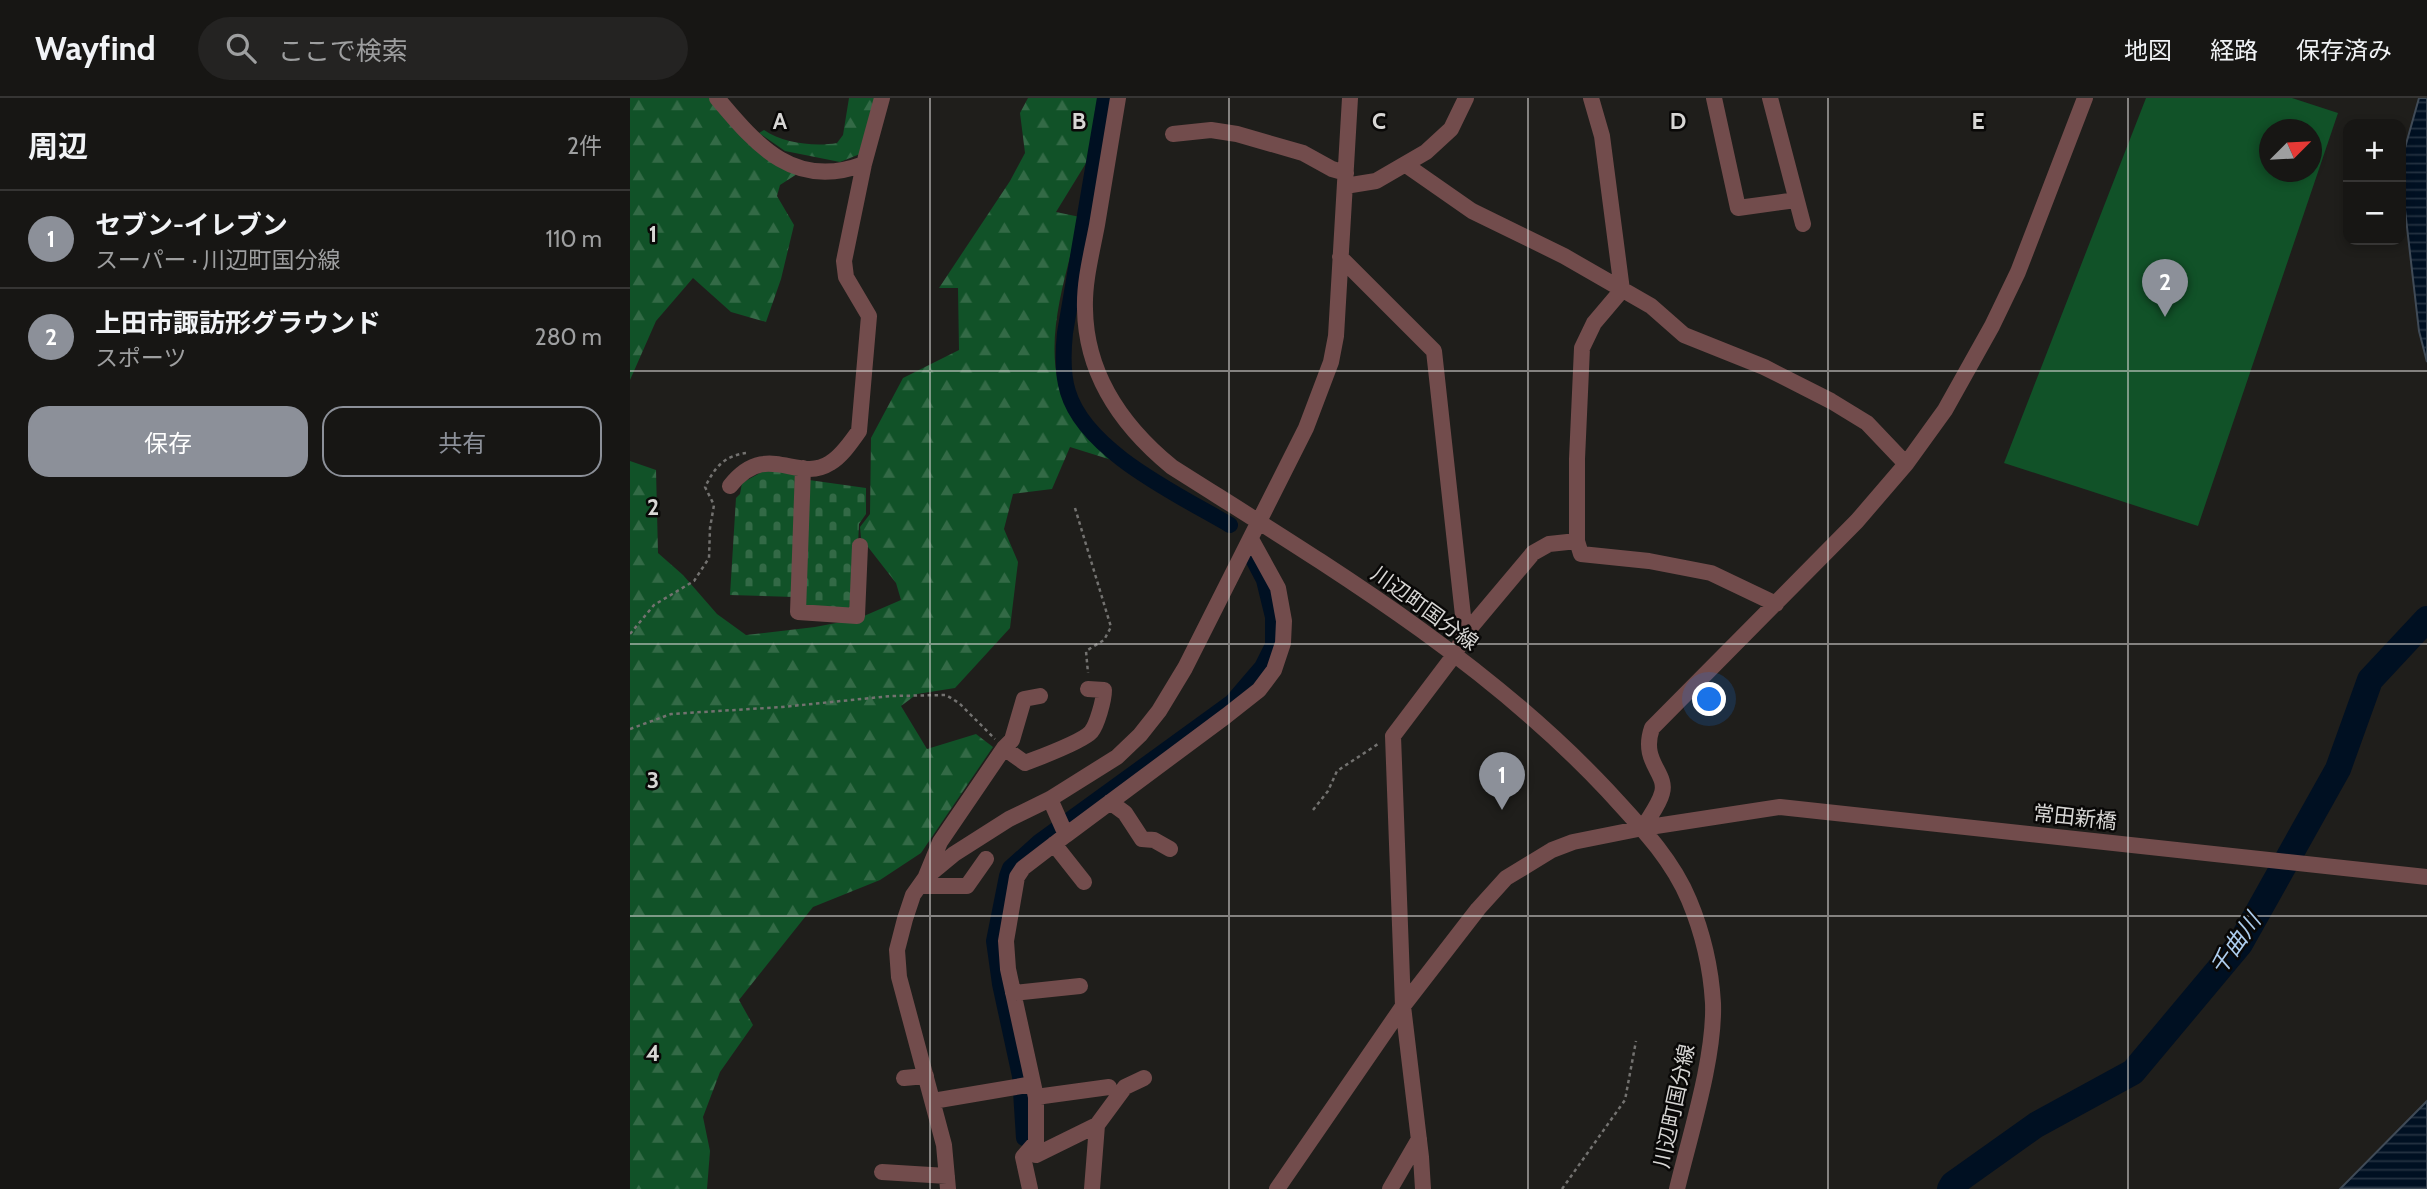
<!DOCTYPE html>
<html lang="ja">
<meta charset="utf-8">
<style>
:root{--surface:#171614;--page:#242322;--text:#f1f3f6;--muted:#9e9fa0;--line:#363534;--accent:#8c9099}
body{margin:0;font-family:Cabin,"Noto Sans JP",sans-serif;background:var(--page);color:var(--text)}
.controls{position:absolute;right:21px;top:21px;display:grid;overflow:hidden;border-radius:14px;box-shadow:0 4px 10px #0003}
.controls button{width:63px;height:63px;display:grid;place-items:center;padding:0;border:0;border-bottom:2px solid var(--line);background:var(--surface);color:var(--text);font:35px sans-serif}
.compass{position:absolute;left:1629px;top:21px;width:63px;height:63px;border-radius:50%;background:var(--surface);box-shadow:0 4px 10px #0003;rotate:66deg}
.you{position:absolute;left:1080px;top:602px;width:24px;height:24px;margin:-18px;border:5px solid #fff;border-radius:50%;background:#1a73e8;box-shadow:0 0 0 10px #1a73e833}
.badge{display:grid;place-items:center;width:46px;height:46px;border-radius:50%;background:var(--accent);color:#fff;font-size:23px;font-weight:700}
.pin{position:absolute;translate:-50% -58px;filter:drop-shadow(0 2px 4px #0008)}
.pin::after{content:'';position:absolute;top:37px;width:24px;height:21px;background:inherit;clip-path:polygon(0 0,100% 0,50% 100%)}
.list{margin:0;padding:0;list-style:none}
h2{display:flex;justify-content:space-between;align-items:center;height:91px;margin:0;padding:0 28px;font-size:30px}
h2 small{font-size:23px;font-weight:400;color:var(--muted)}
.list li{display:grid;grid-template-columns:46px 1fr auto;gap:21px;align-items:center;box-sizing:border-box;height:98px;padding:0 28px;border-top:2px solid var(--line)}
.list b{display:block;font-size:26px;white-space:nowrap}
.list p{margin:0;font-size:23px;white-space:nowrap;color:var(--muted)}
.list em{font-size:23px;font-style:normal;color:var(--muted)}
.actions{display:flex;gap:14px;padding:21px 28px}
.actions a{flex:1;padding:16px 0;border:2px solid var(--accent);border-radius:21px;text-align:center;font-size:24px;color:var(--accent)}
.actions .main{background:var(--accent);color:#fff}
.icon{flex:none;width:38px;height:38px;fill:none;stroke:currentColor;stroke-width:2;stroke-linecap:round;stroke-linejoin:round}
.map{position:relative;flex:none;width:1797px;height:1091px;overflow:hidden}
header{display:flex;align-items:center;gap:42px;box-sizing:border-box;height:98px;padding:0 35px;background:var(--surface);border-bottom:2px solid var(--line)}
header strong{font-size:33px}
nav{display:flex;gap:38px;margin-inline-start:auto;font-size:24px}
.search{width:490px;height:63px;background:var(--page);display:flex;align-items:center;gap:18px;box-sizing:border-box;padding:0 24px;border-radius:38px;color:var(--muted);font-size:26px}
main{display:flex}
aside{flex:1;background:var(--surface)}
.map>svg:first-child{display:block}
.forest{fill:url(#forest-firs)}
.cemetery{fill:url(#cemetery-stones)}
.garden{fill:#115228;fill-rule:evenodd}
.water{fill:url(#water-rules);stroke:#404b57;stroke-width:2}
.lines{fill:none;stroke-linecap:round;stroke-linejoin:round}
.canal{stroke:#001022;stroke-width:16}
.river{stroke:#001022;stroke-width:26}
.path{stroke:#737270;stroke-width:2.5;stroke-dasharray:3.5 3.5;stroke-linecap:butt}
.minor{stroke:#724c4c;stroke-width:16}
.grid{fill:none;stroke:#d7d6d4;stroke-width:2;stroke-opacity:0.55}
.labels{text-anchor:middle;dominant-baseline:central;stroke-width:5;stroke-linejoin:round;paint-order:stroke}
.street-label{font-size:21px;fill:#d7d6d4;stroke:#090807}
.water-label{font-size:23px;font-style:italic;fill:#adcdee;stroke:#090807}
.grid-label{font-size:23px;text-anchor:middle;font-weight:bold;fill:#d7d6d4;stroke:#090807;stroke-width:5;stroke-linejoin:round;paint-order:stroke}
</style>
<header>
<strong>Wayfind</strong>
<div class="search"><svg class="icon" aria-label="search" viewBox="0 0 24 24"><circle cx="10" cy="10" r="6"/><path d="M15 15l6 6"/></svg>ここで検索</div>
<nav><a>地図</a><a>経路</a><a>保存済み</a></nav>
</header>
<main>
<aside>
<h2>周辺<small>2件</small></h2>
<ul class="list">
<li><span class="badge">1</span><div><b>セブン-イレブン</b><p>スーパー · 川辺町国分線</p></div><em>110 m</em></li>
<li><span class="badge">2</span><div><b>上田市諏訪形グラウンド</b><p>スポーツ</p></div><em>280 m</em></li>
</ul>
<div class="actions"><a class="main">保存</a><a>共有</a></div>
</aside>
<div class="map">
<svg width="1797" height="1091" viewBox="0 0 1797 1091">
<defs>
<pattern id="forest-firs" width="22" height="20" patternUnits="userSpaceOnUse" patternTransform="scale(1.75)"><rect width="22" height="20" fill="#115228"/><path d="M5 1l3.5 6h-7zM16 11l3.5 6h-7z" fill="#336a46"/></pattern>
<pattern id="cemetery-stones" width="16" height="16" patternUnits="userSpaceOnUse" patternTransform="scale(1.75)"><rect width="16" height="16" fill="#115228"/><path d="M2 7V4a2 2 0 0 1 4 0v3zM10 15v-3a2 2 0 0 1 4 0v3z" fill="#336a46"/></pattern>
<pattern id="water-rules" width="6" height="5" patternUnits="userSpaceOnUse" patternTransform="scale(1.75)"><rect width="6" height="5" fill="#001022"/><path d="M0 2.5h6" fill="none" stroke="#243241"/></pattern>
</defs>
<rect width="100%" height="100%" fill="#1f1e1b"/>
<!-- forest -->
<path class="forest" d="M0,0H79L116,41L167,76L150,87L147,98L164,127L151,181L136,224L101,214L63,180L26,223L0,282Z
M219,0H250L230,56L210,64L155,53L129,35L134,32C153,45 184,49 207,45L213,37Z
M398,0H472L461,57L426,114L450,119C436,181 405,259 442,318C454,336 472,350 488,364L440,349L422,391L383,396L374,431L388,464L380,530L325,590L287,596L271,608L297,651L346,636L363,649L291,755L250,782L183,809L109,902L123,927L90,974L73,1019L80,1053L77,1091H0V363L26,372L28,455L53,477L87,516L116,537L185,529L227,521L271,502L266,485L231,440L230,429L240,416L241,340L273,280L329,252L328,190H309L380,83L395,55L390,15Z"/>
<!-- cemetery -->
<path class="cemetery" d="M139,370L170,377L164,499L100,497L106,400L110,396L112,385Z
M179,382L236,390V416L229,426L225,513L173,511Z"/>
<!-- garden -->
<path class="garden" d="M1516,0H1662L1708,15L1568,428L1374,365ZM1640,32H1682V74H1640Z"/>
<!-- water -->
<path class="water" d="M1789,0H1797V264L1789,233L1771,77V64Z
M1797,1003V1091H1710Z"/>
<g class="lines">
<!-- canal -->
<path class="canal" d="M475,0L435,235C433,254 432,275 438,294C456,354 549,397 600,427
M394,1040L390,978L370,886L364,843L377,778L380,770L409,744L602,604L632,569L643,547V519L634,482L623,461"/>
<!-- river -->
<path class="river" d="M1320,1091L1323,1086L1406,1027L1503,974L1610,846L1708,671L1740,582L1797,521"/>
<!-- path -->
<path class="path" d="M445,410L481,529L474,542L456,553L458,575
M0,536L24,507L64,483L79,460L80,430L84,407L75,389C85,369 94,358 116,355
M0,631L41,616L152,609L261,598L316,597L329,605L365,641
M683,712L698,693L707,673L748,646
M932,1091L995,1002L1006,943"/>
<!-- minor -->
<path class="minor" d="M87,0C128,49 165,92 234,66
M488,0C481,42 474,84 467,127C462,154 454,183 455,211C456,277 493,329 542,369C695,466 852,559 977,692C1008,726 1041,759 1059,802C1072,833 1081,871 1083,905C1085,959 1060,1037 1047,1091
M961,0L972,38L992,192L964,225L952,250L947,361V443L951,456L1019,463L1081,475L1146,506
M1084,0L1108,110L1166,102
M1140,0L1173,126
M543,36L581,32L607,36L673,55L702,71L716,75
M776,67L842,113L934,158L1021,208L1054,237L1134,269L1201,303L1237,325L1276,366
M715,88L746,83L796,54L821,31L836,0
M710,159L804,253L835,536L825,556L763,638L773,908L791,1059L793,1091
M173,370L168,514L227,518L230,448
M100,388C137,341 167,386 200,365C212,358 221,344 229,333L239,218L216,179L214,163L234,66L252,0
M835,536L903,455L919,446L947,443
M374,650L395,665C408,660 452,644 461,634C467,627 474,602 474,592L458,591
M480,704L495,715L512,741L524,742L540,751
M1013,730C1019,719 1029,707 1032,695C1038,675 1010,664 1022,630L1227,423L1276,366L1315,312L1362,228L1388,174L1455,0
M436,737L596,618L629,592L644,572L653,545L654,523L648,490L621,441
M424,746L454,784
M296,778L310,744L374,650L382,642L394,601L410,598
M290,788H337L356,761
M383,895L450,888
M274,980L296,978
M406,999L479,989
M303,1003L403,986
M467,1027L495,989L514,980
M399,1052L406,1057L467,1027L462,1091
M252,1074L317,1078
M318,1091L314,1047L269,879L267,852L275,821L283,797L295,780L324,756L379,721L420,701L487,659L510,637L529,613L555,570L676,330L701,264L706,238L720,0
M400,1091L393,1059L406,1044V999L378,871L376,843L387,779L393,770L436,737L420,701
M647,1091L773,908L848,811L876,780L922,752L943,744L1013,730L1150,709L1797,779
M760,1091L789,1041"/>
</g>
<!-- grid -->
<path class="grid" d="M300,0V1091M599,0V1091M898,0V1091M1198,0V1091M1498,0V1091M0,273H1797M0,546H1797M0,818H1797"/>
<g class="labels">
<!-- street labels -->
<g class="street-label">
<text transform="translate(795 510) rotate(36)">川辺町国分線</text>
<text transform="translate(1445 719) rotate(6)">常田新橋</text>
<text transform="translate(1044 1008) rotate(-78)">川辺町国分線</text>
</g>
<!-- water labels -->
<g class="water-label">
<text transform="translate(1605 846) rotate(-55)">千曲川</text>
</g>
</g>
<g class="grid-label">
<text x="150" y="31">A</text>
<text x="449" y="31">B</text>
<text x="749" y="31">C</text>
<text x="1048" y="31">D</text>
<text x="1348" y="31">E</text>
<text x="23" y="144">1</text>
<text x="23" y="417">2</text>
<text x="23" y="690">3</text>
<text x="23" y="963">4</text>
</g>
</svg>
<div class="controls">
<button>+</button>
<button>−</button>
</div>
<svg class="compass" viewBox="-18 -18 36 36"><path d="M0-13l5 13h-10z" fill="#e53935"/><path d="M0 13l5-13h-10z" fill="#9e9fa0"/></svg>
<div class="you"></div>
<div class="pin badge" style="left:872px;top:712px">1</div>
<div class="pin badge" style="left:1535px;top:219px">2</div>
</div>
</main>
